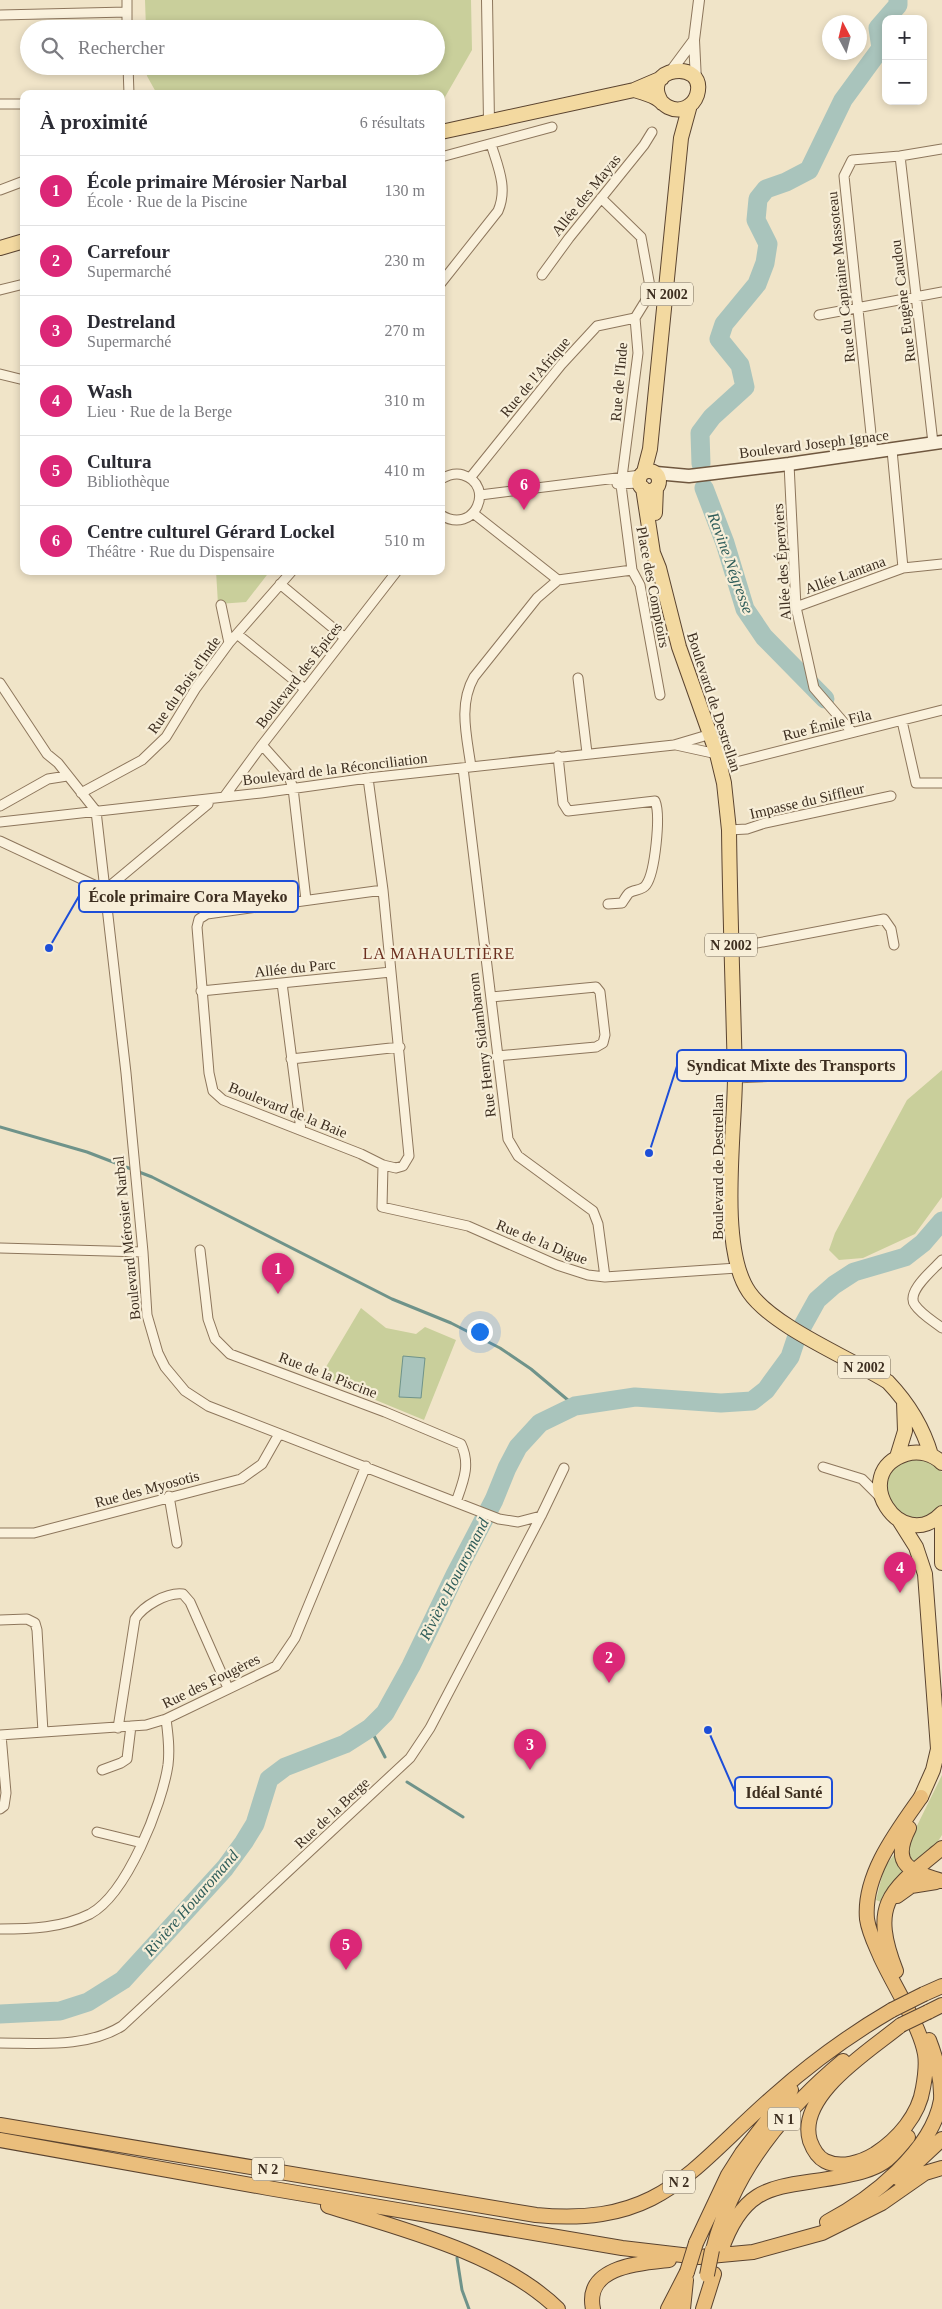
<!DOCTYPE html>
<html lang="fr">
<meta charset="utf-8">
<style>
:root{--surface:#fff;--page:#f7f7f7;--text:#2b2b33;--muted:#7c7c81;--line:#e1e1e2;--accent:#db2777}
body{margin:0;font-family:Georgia,serif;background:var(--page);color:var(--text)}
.controls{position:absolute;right:15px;top:15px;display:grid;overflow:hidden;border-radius:10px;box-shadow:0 2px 8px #0003}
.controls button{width:45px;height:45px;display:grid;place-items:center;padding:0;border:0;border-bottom:1px solid var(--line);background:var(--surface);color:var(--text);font:25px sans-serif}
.compass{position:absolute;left:822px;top:15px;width:45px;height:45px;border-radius:50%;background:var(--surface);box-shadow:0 2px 8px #0003;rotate:353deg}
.you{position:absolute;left:479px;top:1331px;width:18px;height:18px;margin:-12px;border:4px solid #fff;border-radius:50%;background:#1a73e8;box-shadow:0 0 0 8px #1a73e833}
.badge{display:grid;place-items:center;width:32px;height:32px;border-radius:50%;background:var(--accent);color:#fff;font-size:16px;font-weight:700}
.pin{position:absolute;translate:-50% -41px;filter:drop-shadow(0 1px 2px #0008)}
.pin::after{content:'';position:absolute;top:26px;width:18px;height:15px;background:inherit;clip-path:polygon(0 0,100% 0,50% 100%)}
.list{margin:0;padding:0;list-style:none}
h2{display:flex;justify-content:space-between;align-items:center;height:65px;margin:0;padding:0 20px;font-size:21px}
h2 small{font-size:16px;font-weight:400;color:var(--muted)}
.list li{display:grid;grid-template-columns:32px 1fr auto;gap:15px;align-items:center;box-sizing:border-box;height:70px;padding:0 20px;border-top:1px solid var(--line)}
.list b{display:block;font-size:19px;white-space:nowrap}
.list p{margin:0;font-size:16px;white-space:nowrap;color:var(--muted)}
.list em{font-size:16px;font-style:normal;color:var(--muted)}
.icon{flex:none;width:28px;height:28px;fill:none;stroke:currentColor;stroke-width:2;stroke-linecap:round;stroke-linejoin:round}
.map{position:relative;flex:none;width:942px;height:2309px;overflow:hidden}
.search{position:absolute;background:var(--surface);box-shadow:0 2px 8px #0003;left:20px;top:20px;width:425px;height:55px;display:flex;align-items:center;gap:12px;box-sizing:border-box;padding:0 18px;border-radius:28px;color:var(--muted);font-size:19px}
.panel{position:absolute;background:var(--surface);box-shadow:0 2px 8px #0003;left:20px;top:90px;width:425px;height:485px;border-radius:10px}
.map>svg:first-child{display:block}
.green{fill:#c9cf9b}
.water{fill:#a9c4bc;stroke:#6f938a}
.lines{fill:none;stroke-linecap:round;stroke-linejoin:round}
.stream{stroke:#6f938a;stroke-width:3}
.river{stroke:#a9c4bc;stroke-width:19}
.minor-casing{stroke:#8d765c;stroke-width:11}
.tertiary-casing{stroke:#8d765c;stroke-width:12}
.secondary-casing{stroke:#6f573f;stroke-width:15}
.primary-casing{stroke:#5b4430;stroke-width:16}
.trunk-casing{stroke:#5b4430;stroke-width:16}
.minor{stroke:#faf1dc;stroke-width:9}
.tertiary{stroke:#faf1dc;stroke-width:10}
.secondary{stroke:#faf1dc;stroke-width:12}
.primary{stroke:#f3d9a0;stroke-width:14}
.trunk{stroke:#eabe7c;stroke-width:14}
.trunk-bridge-casing{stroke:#5b4430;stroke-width:16;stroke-linecap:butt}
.trunk-bridge{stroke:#eabe7c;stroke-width:14}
.labels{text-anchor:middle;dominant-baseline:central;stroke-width:4.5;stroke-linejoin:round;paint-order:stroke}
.shield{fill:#f7eed8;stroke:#756857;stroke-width:1}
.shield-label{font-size:14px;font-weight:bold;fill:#3d2e20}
.street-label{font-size:15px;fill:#3d2e20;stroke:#f7eed8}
.water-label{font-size:16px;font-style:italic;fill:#2f5d5a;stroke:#f7eed8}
.neighbourhood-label{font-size:16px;letter-spacing:1px;fill:#6b2e1e;stroke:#f7eed8}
.leader{fill:none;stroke:#1d4ed8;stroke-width:2}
.callout-dot{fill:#1d4ed8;stroke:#f7eed8;stroke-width:2}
.callout{fill:#f7eed8;stroke:#1d4ed8;stroke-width:2}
.callout-label{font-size:16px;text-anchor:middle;font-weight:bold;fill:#3d2e20}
</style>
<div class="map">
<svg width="942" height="2309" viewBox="0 0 942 2309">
<rect width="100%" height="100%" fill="#f0e4c8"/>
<!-- green -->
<path class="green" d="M145,0H471L472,50L441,104V94H157L147,76L146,66H436V29H146Z
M216,571H270L246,602L218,604Z
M942,1070V1197L915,1234L863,1258L839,1260L829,1250L835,1233L907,1100Z
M361,1308L386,1328L416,1334L425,1327L456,1340L424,1420L320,1377Z
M917,1458L927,1460L942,1472V1504C939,1509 935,1511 930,1514C892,1535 863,1467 917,1458Z
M942,1775V1835L928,1857L918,1863L910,1859L908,1844Z
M896,1852L906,1873L883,1903L876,1900L884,1868Z"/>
<!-- water -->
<path class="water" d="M403,1356L425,1358L421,1398L399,1397Z"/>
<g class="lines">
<!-- stream -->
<path class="stream" d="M0,1127L87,1152L152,1177L392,1299L451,1323L500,1348L531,1369L575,1406
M370,1728L385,1757
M407,1782L463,1817
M457,2258L462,2290L469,2309"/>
<!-- river -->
<path class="river" d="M701,464L700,433L712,417L745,387L740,365L719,339L724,324L757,284L765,263L768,244L756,220L758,199L766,189L786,182L809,170L843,100L881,48L878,28L898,5V0
M704,488L725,543L745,609L764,637L825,699
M0,2014L60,2011L88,2002L123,1980L225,1868L244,1842L255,1824L269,1779L285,1767L345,1744L370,1728L385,1713L411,1666L455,1575L494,1500L507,1468L518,1447L540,1423L575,1406L635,1397L721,1403L752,1401L766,1390L790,1357L797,1336L817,1300L834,1285L854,1272L905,1257L923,1243L942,1221"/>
<!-- minor casing -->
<g class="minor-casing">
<path id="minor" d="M127,0V29
M0,15L127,12
M128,66L129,94
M0,104H24
M900,156L933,443
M441,157L552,127
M0,190L24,181
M601,198L641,237L651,292
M542,275L569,238L644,145L652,132
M441,283L498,211C508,188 498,167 491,144
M0,290L24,284
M651,292L635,318L638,353L621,485L632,570L640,585L660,695
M819,315L942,292
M0,374L24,380
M892,450L903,568L942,564
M873,453L844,176L852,160L900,156L942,149
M789,464L796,607L814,688L852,732
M470,478L561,365L597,326L635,318
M441,479C448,475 455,472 463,475C496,485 475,536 441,515
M617,484L640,483
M480,495L641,475
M473,513L558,580L632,570
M280,584L345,638
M221,605L229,643
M796,607L903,568
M237,634L305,689
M578,678L587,753
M0,683L47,754L58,763L96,811L126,1073L143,1252L147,1315L158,1353L165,1367L185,1391L208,1406L499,1519L518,1522L541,1516
M902,721L916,783H942
M262,745L288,774L293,788L306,900
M676,745L717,754
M558,756L563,803L568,811L655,801C661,815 655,873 646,885C642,891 634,889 629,893C627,895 624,900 622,903L608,904
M720,766L942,710
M471,767C467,737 458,705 474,677L537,598L558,580
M463,768L508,1139L518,1156L593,1211L598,1224L605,1277
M368,778L383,890L409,1156L403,1166L396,1168L383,1165L361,1154L223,1100L213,1091L209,1073L197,927L199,919L207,914L383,890
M81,793L142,760L166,737L196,688L229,643L292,571
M224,797L262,745L397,571
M0,806L48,779L67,776
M0,822L261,793L368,778L674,745L711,734
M729,830L747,829L765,823L891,796
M0,841L105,890L208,804L209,799
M731,948L884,919L891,929L894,945
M282,983L301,1130
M201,991L391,972
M491,997L596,987L600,992L605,1035L603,1043L596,1047L497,1056
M291,1059L400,1047
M735,1078L851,1073
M383,1165L382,1207L468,1226L557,1265L588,1275L605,1277L737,1268
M0,1248L143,1252
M200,1250L208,1319L215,1339L230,1354L385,1412L461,1444C471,1465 463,1482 456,1502
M942,1260C934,1269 905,1292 915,1305C921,1314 933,1321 942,1328
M823,1467L862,1479L881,1498
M169,1496L177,1543
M0,1533H34L241,1479L262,1464L279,1434
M0,1620L27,1619L35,1623L37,1630L43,1732
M118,1728L135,1619C143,1606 167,1592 183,1594L190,1602L228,1688
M0,1735L146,1725L166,1719L276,1666L295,1638L366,1466
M102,1770L121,1763L127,1759L131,1726
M0,1809L4,1806L6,1793L1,1735
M97,1832L142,1843
M0,1929C31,1929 62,1928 90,1914C127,1894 162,1805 168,1765C170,1749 168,1734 166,1719
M0,2043C40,2043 87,2048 122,2026L410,1758L430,1728L541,1516L564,1468"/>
</g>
<!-- tertiary casing -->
<g class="tertiary-casing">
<path id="tertiary" d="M487,0L489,121
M671,71L694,40
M696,81L694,40L699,0"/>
</g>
<!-- secondary casing -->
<g class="secondary-casing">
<path id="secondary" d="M656,473L689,476L789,464L942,442"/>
</g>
<!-- primary casing -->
<g class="primary-casing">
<path id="primary" d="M634,90C641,92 649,94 656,98C660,100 664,105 668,107C680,113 693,107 697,95C708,58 638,66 662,103
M441,132L634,90L662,78
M0,248L24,241
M639 481a10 10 0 1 1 20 0a10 10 0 1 1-20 0Z
M644,472L650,449L681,138L690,105
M643,488L653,553L659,568L679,647L717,754L724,783L729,830C730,912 733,994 735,1076C735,1132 718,1247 749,1292C773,1327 850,1358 888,1382C908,1403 923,1427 931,1455
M655,513L656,488
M897,1457L905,1431L904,1402
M942,1463C933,1454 919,1450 906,1454C847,1473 901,1556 942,1513
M899,1520L916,1547L925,1574L938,1749L933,1770L921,1797
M942,1522V1563"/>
</g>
<!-- trunk casing -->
<g class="trunk-casing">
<path id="trunk" d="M909,1828C890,1865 910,1871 942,1881
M897,1896L911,1886L936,1882
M896,1971C869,1902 891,1890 942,1848
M924,1994L942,1986
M928,2012L942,2005
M901,2025C871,2050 796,2095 810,2141C813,2149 817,2157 825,2161C841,2169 862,2162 875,2154C898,2139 919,2115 923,2088C925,2077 927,2066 925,2054C920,2026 894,1986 881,1958C876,1946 869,1933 867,1919C863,1875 897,1831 921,1797
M0,2125L536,2215C662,2227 691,2168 775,2095C811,2063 851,2034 892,2010
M0,2140L268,2188L622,2248L699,2257L753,2252L822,2233L882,2203L925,2173L942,2168
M899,2179L942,2139
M328,2206C402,2229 502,2254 558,2309
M827,2222C871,2199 932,2151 941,2100C942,2080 936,2058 929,2040
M696,2243L728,2175L742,2153L791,2090
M713,2250C732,2174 783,2111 843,2061
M721,2251C746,2178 780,2189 844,2176C858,2173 872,2170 884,2162C893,2156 901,2145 908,2137
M593,2309C584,2266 641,2263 669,2260
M668,2309L687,2272
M683,2309L686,2280
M703,2309L714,2274"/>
</g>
<!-- minor -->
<use href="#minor" class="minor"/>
<!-- tertiary -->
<use href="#tertiary" class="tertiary"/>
<!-- secondary -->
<use href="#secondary" class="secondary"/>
<!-- primary -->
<use href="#primary" class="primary"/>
<!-- trunk -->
<use href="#trunk" class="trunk"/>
<!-- trunk-bridge casing -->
<g class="trunk-bridge-casing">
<path id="trunk-bridge" d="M892,2010L924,1994
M901,2025L928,2012
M687,2272L696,2243
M707,2275L712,2250"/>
</g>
<!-- trunk-bridge -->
<use href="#trunk-bridge" class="trunk-bridge"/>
</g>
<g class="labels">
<!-- shield labels -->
<g class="shield">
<rect x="641" y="282.5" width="52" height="23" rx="4"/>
<rect x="705" y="933.5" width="52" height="23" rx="4"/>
<rect x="838" y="1355.5" width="52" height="23" rx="4"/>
<rect x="768" y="2107.5" width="32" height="23" rx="4"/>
<rect x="252" y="2157.5" width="32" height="23" rx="4"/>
<rect x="663" y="2170.5" width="32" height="23" rx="4"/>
</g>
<g class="shield-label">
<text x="667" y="294">N 2002</text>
<text x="731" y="945">N 2002</text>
<text x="864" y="1367">N 2002</text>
<text x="784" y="2119">N 1</text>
<text x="268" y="2169">N 2</text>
<text x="679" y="2182">N 2</text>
</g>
<!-- street labels -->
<g class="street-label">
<text transform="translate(586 195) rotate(-51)">Allée des Mayas</text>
<text transform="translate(841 277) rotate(-96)">Rue du Capitaine Massoteau</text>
<text transform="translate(903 301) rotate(-97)">Rue Eugène Caudou</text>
<text transform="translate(535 377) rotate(-50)">Rue de l'Afrique</text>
<text transform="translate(619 382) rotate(-85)">Rue de l'Inde</text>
<text transform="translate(814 444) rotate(-7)">Boulevard Joseph Ignace</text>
<text transform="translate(782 562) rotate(-94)">Allée des Éperviers</text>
<text transform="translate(845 575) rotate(-20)">Allée Lantana</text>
<text transform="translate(653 587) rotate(79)">Place des Comptoirs</text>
<text transform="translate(299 675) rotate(-52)">Boulevard des Épices</text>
<text transform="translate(184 685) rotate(-55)">Rue du Bois d'Inde</text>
<text transform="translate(714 702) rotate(72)">Boulevard de Destrellan</text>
<text transform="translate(827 725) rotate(-14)">Rue Émile Fila</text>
<text transform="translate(335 769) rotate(-7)">Boulevard de la Réconciliation</text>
<text transform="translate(807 801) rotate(-13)">Impasse du Siffleur</text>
<text transform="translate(295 968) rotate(-6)">Allée du Parc</text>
<text transform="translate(482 1045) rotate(-97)">Rue Henry Sidambarom</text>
<text transform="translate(288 1110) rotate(22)">Boulevard de la Baie</text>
<text transform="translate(718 1167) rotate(-90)">Boulevard de Destrellan</text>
<text transform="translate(127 1238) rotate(-96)">Boulevard Mérosier Narbal</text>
<text transform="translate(542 1242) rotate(22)">Rue de la Digue</text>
<text transform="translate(328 1375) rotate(21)">Rue de la Piscine</text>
<text transform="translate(147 1489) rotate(-15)">Rue des Myosotis</text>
<text transform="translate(211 1681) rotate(-26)">Rue des Fougères</text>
<text transform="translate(332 1813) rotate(-43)">Rue de la Berge</text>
</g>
<!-- water labels -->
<g class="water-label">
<text transform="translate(731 563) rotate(70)">Ravine Négresse</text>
<text transform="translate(454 1579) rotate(-63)">Rivière Houaromand</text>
<text transform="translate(191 1903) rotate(-49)">Rivière Houaromand</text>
</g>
<!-- neighbourhood labels -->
<g class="neighbourhood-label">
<text x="439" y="953">LA MAHAULTIÈRE</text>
</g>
</g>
<!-- callouts -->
<path class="leader" d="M49 948L79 896M649 1153L677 1066M708 1730L735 1792"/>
<g class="callout-dot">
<circle cx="49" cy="948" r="5"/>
<circle cx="649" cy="1153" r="5"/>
<circle cx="708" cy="1730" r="5"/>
</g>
<g class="callout">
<rect x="79" y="881" width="219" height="31" rx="5"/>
<rect x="677" y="1050" width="229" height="31" rx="5"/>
<rect x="735" y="1777" width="97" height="31" rx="5"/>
</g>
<g class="callout-label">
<text x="188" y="902">École primaire Cora Mayeko</text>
<text x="791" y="1071">Syndicat Mixte des Transports</text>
<text x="784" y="1798">Idéal Santé</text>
</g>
</svg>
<div class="controls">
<button>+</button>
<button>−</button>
</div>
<svg class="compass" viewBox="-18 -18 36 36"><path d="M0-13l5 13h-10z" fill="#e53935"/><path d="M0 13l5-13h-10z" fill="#7c7c81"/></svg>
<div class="you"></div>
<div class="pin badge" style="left:278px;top:1294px">1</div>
<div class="pin badge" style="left:609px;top:1683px">2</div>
<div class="pin badge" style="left:530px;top:1770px">3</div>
<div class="pin badge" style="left:900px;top:1593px">4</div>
<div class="pin badge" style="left:346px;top:1970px">5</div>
<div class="pin badge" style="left:524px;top:510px">6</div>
<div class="search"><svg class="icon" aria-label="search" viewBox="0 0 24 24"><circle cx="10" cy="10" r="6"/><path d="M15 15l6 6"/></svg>Rechercher</div>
<section class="panel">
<h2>À proximité<small>6 résultats</small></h2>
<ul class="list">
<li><span class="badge">1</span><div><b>École primaire Mérosier Narbal</b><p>École · Rue de la Piscine</p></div><em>130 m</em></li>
<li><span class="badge">2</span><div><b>Carrefour</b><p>Supermarché</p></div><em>230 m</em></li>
<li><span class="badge">3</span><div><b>Destreland</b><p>Supermarché</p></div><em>270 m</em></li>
<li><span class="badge">4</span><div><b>Wash</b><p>Lieu · Rue de la Berge</p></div><em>310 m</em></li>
<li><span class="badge">5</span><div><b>Cultura</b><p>Bibliothèque</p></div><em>410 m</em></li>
<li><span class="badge">6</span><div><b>Centre culturel Gérard Lockel</b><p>Théâtre · Rue du Dispensaire</p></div><em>510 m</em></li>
</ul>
</section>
</div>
